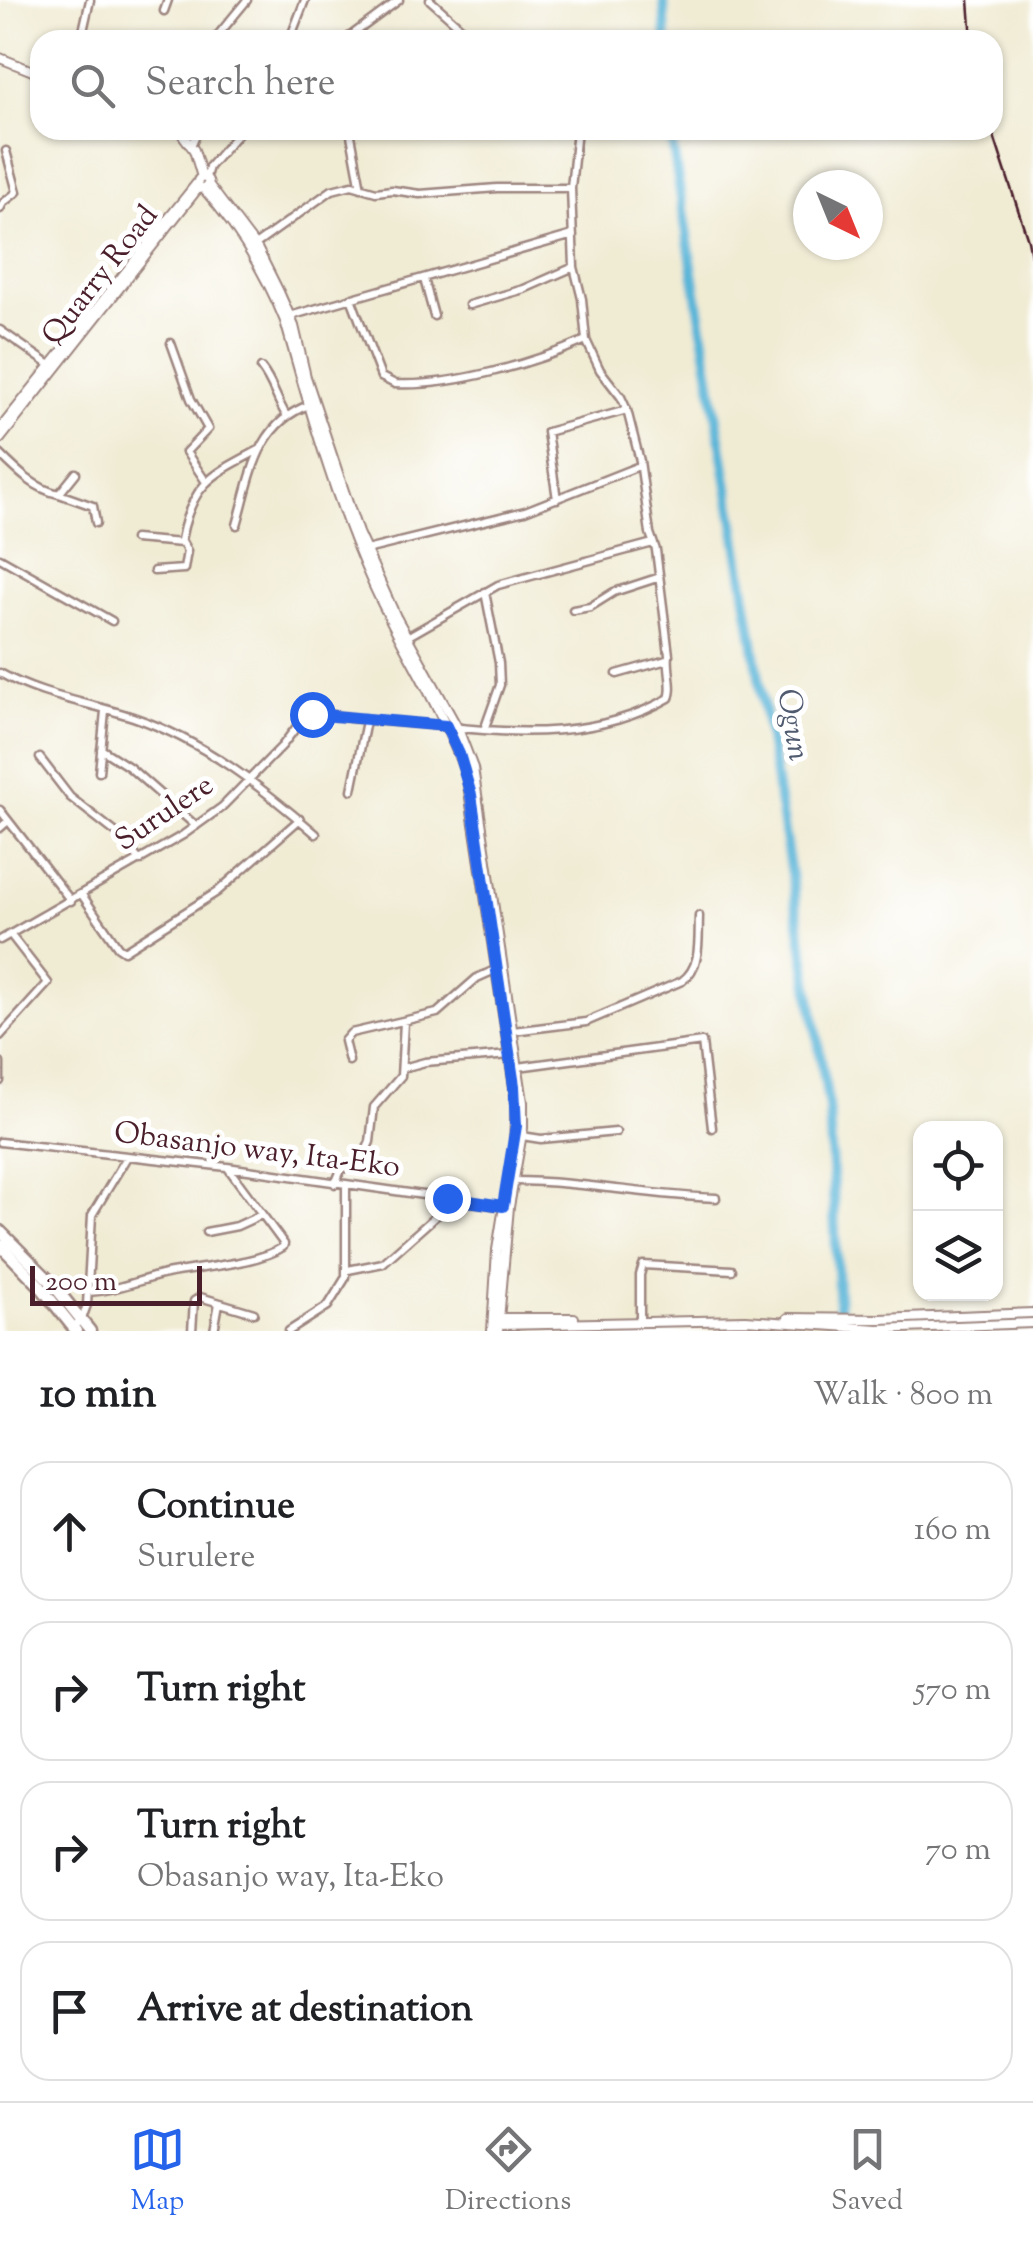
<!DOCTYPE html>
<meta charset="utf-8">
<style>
:root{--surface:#fff;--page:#f2f2f2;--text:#202124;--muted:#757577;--line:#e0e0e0;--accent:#2563eb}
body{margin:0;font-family:"Sorts Mill Goudy",serif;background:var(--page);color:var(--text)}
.controls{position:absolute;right:30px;bottom:30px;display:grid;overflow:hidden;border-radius:20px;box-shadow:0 2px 8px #0004}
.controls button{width:90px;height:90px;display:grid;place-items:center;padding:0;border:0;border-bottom:2px solid var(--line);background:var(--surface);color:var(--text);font:50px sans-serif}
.compass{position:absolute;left:793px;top:170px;width:90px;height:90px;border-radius:50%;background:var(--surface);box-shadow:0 2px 8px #0004;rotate:137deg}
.scale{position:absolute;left:30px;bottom:25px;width:172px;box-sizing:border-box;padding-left:10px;border:5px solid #4a1f2b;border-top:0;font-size:28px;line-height:35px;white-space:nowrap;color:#4a1f2b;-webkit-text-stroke:8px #fff;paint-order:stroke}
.stop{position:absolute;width:30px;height:30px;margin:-22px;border:8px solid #2563eb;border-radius:50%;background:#fff}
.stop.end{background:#2563eb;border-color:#fff;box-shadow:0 2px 10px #0008}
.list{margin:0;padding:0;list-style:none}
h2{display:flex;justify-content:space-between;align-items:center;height:130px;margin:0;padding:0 40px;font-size:42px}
h2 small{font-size:32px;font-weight:400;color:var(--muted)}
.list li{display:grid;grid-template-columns:65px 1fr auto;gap:30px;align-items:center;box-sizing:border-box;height:140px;margin:0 20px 20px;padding:0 20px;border:2px solid var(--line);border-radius:30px}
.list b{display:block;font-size:38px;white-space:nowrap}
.list p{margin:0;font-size:32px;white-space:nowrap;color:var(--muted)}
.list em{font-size:32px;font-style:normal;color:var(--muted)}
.icon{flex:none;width:55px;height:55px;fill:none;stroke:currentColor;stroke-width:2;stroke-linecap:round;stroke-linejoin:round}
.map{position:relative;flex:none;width:1033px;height:1331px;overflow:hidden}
.search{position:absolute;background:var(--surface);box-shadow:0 2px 8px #0004;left:30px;right:30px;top:30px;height:110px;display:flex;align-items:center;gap:25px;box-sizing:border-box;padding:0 35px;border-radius:30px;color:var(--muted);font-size:38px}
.sheet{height:770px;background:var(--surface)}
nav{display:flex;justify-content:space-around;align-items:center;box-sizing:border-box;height:140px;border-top:2px solid var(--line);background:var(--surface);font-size:28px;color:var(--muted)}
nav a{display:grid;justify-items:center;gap:5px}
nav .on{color:var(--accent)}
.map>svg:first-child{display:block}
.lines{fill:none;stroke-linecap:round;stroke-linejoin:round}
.river{stroke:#5ab5d8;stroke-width:10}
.minor-casing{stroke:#9d857f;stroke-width:11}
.tertiary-casing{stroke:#9d857f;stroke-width:12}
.secondary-casing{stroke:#9d857f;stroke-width:12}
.trunk-casing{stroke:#9d857f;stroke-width:15}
.minor{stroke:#fff;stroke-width:6}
.tertiary{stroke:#fff;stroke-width:8}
.secondary{stroke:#fff;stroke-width:8}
.trunk{stroke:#fff;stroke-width:10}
.rail{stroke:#4a1f2b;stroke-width:2.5}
.route{stroke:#2563eb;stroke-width:12}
.labels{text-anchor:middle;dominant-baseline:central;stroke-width:10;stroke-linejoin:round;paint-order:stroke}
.street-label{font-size:30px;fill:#4a1f2b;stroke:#fff}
.water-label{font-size:32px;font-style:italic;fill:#505b70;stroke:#fff}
</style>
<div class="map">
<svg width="1033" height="1331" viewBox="0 0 1033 1331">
<rect width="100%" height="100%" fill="#fff"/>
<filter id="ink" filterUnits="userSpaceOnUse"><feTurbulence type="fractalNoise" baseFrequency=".01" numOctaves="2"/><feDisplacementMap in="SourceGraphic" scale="20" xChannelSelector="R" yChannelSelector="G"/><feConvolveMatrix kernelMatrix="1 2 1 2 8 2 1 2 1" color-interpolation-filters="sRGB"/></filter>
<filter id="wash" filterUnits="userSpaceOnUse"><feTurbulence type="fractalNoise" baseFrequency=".0048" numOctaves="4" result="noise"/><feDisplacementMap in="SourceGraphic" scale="40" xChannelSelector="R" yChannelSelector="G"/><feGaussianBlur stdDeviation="2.25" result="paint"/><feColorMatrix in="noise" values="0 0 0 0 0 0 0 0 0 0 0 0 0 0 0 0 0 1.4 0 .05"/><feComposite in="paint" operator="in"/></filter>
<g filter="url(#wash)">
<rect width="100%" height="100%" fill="#f0ebd3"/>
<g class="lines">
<!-- river -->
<path class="river" d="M664,0L666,40
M670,130L829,1108L840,1331"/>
</g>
</g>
<g filter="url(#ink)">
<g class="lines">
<!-- minor casing -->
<g class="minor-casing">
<path id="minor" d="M430,0L475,40
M164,11L168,0
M81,40L90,0
M214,40L247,0
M299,40L293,31L305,0
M345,40L399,0
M350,130L361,188
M191,146L198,130
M206,177L209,167L241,130
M0,209L3,203L17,192L6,151
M255,245L332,190L352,185L376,192L392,190L420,194L497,188H571
M424,279L434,316
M351,298L381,377L395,384C451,387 535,363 586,340
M469,305L524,289L574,267
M290,316L573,235
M0,330L50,365
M171,343L191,399L208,429L186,452L206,482
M261,368C273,383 276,399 286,415
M0,454C17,471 35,489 59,494L76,473
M59,494L93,506L96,523
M557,499L547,432L627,410
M237,525C251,477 256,424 309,405
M134,539L182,543
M366,550L525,511L639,466
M0,558L112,621
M154,571L184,569L187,551L181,540C192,482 212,475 261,449
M573,610L590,607L614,592L657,578
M407,637L498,585L653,543
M0,673C42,697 88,702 133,717C204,741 260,786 316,834
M617,674L667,660
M484,730L500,685L499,663L485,592
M101,749L129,767L196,826
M40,758L70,797L120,836L140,861
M99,772L105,711
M352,790L366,721
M0,810L71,901
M0,828L8,821
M82,895L118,947L124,951L217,892L300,819
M0,940L183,835L222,807L282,746L304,717L318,713C359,721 400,721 442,726C517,735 600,738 669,698C674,688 667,668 669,655L656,550L650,533L640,461L627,410L621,397L600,370L586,340L582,299L574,267L571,188L577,130
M513,1031L586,1022L682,981C702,967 698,939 699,916
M0,1036L48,983L10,934
M349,1061L344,1041L351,1033L437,1013L477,978L497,969
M0,1063V1081
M518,1067L702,1042L712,1128
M403,1068L425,1062L510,1055
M522,1136L541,1139L616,1132
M0,1142L227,1167L507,1207
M514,1181C582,1181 648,1196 716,1198
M335,1184L341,1170L363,1157L370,1142L374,1107L401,1076L404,1022
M206,1232L237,1226L261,1215
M348,1270L383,1263L437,1215L447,1198
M88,1292C116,1291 138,1280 166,1274C199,1267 257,1264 283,1247L284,1244L228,1168
M640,1319V1275L643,1265L732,1270
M73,1327L82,1319L87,1305L92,1215L127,1157
M192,1331L194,1301L200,1297L254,1313
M214,1331L219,1303
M289,1331L328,1306L346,1277V1185"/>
</g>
<!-- tertiary casing -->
<g class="tertiary-casing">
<path id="tertiary" d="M0,58L40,74
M179,130L194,150L202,177"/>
</g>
<!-- secondary casing -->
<g class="secondary-casing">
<path id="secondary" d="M197.5 183a5.5 5.5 0 1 1 11 0a5.5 5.5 0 1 1-11 0Z
M208,184L258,250L279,292L294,326L306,377L358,533L396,617L458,729L473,768L523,1102V1128L509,1207L498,1331
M203,188C239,228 265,272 285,321C310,410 335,500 373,584C403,650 444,710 467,778L516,1100L514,1145L497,1250L492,1331
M0,429L197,183
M0,439L199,187
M498,1318H574
M788,1318L880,1319L1033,1313
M498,1325L746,1320L878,1329L1033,1323"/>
</g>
<!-- trunk casing -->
<g class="trunk-casing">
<path id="trunk" d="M0,1231L51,1282L90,1331
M0,1245L40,1286L76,1331"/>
</g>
<!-- minor -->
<use href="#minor" class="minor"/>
<!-- tertiary -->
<use href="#tertiary" class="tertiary"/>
<!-- secondary -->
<use href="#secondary" class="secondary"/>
<!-- trunk -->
<use href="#trunk" class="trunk"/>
<!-- rail -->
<path class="rail" d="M969,0L972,40
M992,130L1028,240L1033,266"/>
</g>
</g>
<g class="lines" filter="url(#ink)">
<!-- route -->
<path class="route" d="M312,714L446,726L459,754L471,795L514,1086L516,1126L503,1206L447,1198"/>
</g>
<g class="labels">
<!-- street labels -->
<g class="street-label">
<text transform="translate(101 276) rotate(-52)">Quarry Road</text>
<text transform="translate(165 814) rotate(-34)">Surulere</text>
<text transform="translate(257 1151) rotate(7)">Obasanjo way, Ita-Eko</text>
</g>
<!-- water labels -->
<g class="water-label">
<text transform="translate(792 725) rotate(81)">Ogun</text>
</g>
</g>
</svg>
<div class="controls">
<button><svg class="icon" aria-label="locate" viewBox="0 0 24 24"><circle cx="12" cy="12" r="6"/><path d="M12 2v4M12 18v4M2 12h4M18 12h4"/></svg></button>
<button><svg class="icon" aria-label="layers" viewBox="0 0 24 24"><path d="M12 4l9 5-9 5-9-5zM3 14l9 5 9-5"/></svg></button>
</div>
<svg class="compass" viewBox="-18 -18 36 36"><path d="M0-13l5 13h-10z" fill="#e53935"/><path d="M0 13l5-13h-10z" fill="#757577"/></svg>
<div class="scale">200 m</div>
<div class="stop" style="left:312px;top:714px"></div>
<div class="stop end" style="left:447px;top:1198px"></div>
<div class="search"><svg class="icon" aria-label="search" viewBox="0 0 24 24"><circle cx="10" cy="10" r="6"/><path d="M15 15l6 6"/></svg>Search here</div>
</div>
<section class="sheet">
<h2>10 min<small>Walk · 800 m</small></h2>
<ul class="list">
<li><svg class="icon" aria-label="ahead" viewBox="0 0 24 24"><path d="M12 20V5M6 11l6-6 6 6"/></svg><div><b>Continue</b><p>Surulere</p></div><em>160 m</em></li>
<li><svg class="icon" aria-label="right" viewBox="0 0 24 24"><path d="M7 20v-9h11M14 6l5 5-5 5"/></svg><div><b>Turn right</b></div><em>570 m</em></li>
<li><svg class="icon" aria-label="right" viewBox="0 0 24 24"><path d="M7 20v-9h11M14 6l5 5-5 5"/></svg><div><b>Turn right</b><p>Obasanjo way, Ita-Eko</p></div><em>70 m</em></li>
<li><svg class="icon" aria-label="arrive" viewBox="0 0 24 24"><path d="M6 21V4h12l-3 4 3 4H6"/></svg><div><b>Arrive at destination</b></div></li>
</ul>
</section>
<nav>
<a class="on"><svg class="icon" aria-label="map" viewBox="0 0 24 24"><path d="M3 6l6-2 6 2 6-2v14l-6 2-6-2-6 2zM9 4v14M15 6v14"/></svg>Map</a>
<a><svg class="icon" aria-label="directions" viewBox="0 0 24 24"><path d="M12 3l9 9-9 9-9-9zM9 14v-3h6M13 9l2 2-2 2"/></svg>Directions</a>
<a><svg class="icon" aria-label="saved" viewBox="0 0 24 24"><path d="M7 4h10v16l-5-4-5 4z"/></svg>Saved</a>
</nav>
